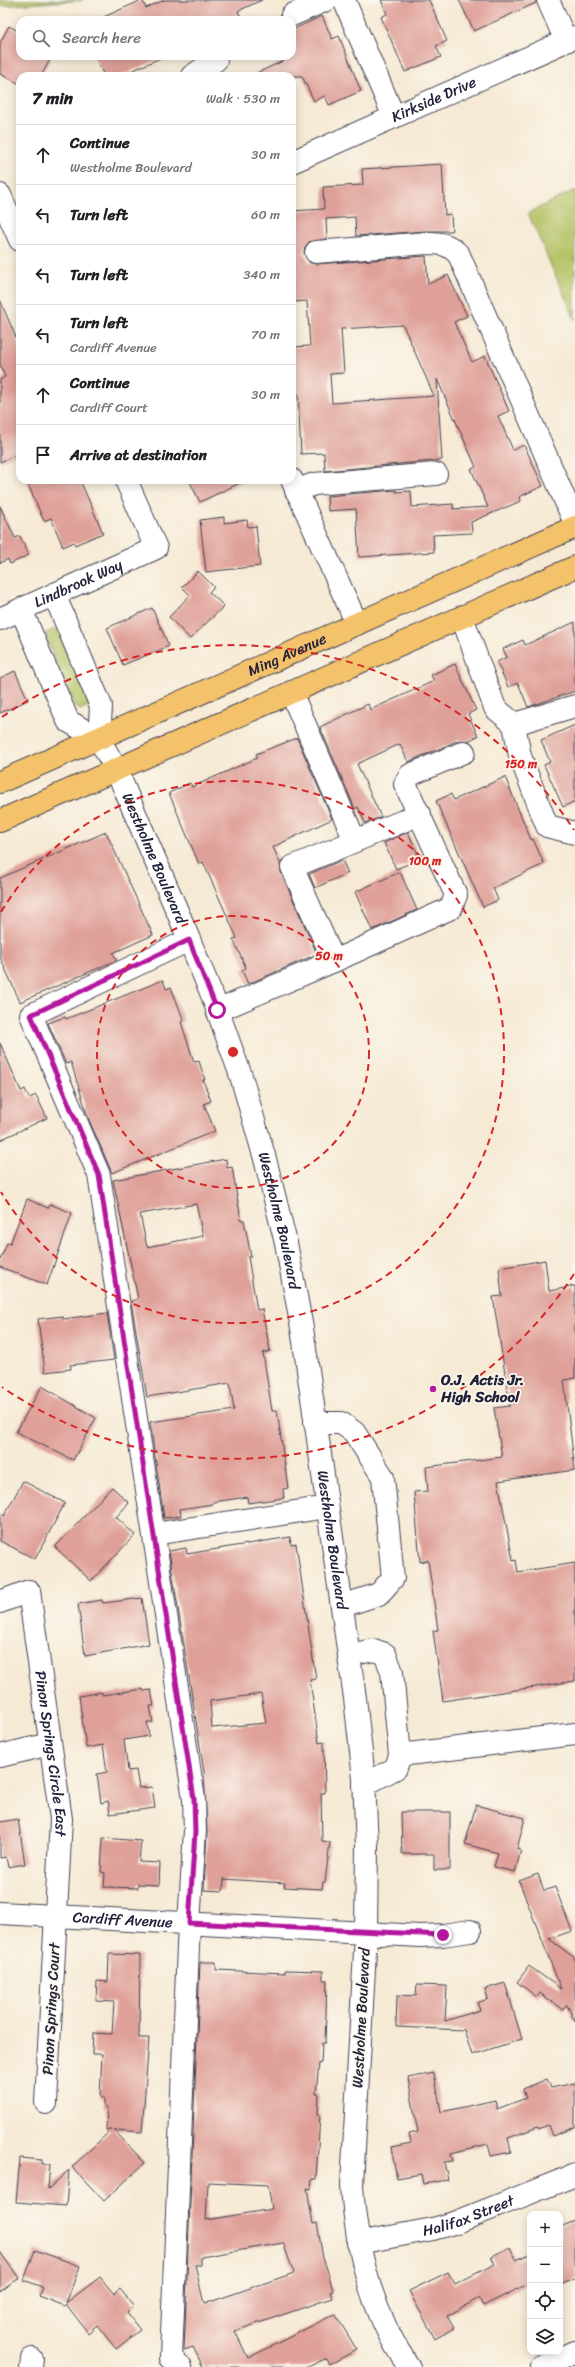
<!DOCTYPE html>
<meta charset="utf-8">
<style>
:root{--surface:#fff;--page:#f2f2f2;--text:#202124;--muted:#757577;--line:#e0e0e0}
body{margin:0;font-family:Sriracha,sans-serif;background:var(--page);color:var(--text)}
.controls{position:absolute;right:12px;bottom:12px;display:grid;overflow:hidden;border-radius:8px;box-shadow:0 2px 10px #0003}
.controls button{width:36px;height:36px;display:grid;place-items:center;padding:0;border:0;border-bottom:1px solid var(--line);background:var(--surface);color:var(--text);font:20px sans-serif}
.stop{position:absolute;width:12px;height:12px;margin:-9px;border:3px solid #b5179e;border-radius:50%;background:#fff}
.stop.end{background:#b5179e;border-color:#fff;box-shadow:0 1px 4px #0008}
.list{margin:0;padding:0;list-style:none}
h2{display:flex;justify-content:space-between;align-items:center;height:52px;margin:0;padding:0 16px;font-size:17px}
h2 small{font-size:13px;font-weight:400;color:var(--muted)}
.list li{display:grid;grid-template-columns:26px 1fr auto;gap:12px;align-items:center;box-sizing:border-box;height:60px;padding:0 16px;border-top:1px solid var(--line)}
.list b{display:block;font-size:15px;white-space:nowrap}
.list p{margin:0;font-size:13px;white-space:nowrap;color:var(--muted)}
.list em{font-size:13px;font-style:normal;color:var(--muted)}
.icon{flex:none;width:22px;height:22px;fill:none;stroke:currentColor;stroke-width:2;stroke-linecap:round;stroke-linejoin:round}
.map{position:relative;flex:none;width:575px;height:2367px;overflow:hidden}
.search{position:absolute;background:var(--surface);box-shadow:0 2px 10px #0003;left:16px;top:16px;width:280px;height:44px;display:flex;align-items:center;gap:10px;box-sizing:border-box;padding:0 14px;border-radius:12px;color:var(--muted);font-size:15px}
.panel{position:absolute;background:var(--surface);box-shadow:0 2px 10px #0003;left:16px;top:72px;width:280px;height:412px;border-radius:12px}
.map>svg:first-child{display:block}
.green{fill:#b3c163;stroke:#6a724f}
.building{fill:#dfa099;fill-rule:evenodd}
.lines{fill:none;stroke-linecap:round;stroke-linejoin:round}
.minor-casing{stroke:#424052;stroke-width:24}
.major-casing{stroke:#424052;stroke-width:24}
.minor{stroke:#fff;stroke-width:22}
.major{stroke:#f3c26a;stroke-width:22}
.route{stroke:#b5179e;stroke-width:5}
.ring{fill:none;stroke:#d62828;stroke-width:2;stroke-dasharray:7 5}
.poi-dot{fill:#b5179e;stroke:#fbf7ec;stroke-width:1.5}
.labels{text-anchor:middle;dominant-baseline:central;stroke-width:3.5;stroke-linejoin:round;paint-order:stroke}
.street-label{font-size:15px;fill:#22223b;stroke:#fbf7ec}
.poi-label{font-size:15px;font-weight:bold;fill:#22223b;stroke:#fbf7ec;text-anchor:start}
.centre{fill:#d62828;stroke:#fbf7ec;stroke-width:2}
.ring-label{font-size:12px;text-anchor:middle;font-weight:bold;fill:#d62828;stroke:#fbf7ec;stroke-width:3.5;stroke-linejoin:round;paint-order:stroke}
</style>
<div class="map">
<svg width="575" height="2367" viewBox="0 0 575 2367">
<rect width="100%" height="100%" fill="#fbf7ec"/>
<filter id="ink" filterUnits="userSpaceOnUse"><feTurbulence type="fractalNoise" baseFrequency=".025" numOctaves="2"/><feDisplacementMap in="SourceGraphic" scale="8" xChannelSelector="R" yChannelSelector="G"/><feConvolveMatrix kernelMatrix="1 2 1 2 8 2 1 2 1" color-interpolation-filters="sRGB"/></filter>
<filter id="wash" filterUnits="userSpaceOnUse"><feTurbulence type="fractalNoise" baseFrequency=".012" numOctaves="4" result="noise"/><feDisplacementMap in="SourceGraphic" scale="16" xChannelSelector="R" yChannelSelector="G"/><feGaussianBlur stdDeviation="0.9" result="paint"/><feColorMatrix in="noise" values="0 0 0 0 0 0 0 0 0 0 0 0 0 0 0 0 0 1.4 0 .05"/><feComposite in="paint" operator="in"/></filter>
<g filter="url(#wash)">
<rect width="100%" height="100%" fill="#f6ead5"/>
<!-- green -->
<path class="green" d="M0,0H83L0,6Z
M575,190V320L528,213Z
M55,629L60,631L90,705L80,710L74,705L47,640L46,633Z"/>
<g id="blocks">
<!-- building -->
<path class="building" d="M142,0L146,8L164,0H262L238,11L242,20H97Z
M381,0H429L447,41L436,46L441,57L405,72L381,17L387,14Z
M459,0H536V3L474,31Z
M322,16L332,39L339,36L361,91L329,105L325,96L314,101L302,76H250L292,57V30Z
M9,26L20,32V56H52L41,76H20V84L0,74V43Z
M95,56H165L120,76H104Z
M442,164L445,215L451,214L452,231H426L356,236L355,217L326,219L327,239L309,242L305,247L304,253L310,263L317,264L426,256L428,284L448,275L467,316L454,322L472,362L485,356L509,411L498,416L513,450L524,445L543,486L519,497L521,501L471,522L472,533L433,535L434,552L359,557L356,509L328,511L327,496L396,490V492L411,491L412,507L453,504V509L488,507L471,469L476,467L437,379L442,460L325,471L324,453L301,454L298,393H296L295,387H292V347L310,346L307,301L292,302V211L324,209L323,187L363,185L362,169ZM403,325L434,396L332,403L330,374L344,373L341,329Z
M0,300L20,347V453L0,462V380L5,377L0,364Z
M26,480H80L103,533L75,545L74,542L63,547L51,518L44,521Z
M189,480H246L200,502Z
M0,506L15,538L20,536L29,555L10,564L8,559L0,563Z
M224,517V523L247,520L248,527L256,526L260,566L206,572L200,520Z
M198,571L214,587L209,592L224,606L190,639L169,617L190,595L182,587Z
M152,608L169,646L123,665L107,628Z
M575,622V691L528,707L518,683L508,687L497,662L507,657L503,649L523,640L525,645Z
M455,664L476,710L468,714L478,736L468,741L459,740L408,762L400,744L357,764L381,817L365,823L358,807L355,809L320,727L368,704L370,710L434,681L431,675Z
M15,671L28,700L0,713V678Z
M575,725V801L563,807L544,765L550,762L541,740Z
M297,738L332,819L273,847L280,863L281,872L317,954L248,984L242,970L246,968L233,939L237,938L203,862L199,864L169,793L190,783L192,787L257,758L256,754Z
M505,777L531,840L533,839L544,864L493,888L498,900L483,907L436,801L451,794L454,800Z
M106,832L153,935L113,953L117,960L20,1002L0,957V878Z
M408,832L420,859L396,869L384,843Z
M342,860L348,873L315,888L309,874Z
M400,872L417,910L372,930L355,892Z
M163,980L166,989L171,987L184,1021L181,1022L194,1062L199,1061L205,1080H203L211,1101L204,1104L215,1131L112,1173L89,1120L71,1062L66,1064L48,1023L65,1017L66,1019Z
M0,1043L21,1091L25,1089L29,1098L36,1095L47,1118L0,1140Z
M226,1159L227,1168L232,1167L241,1220H244L251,1257H248L257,1310L262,1309L270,1351L263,1353L272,1411L277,1410L288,1488L283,1489L284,1498L248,1503L247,1497L213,1502V1504L180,1509L181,1516L164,1518L150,1422L234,1410L230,1383L147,1397L131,1301L138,1299L113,1180ZM196,1204L203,1236L147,1247L140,1214Z
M27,1199L48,1208L50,1204L72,1213L47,1285L0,1267V1260L7,1243L10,1244Z
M545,1260L549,1291L575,1286V1378L564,1380L575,1470L498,1481L513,1561L516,1560L518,1572L575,1563V1681L443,1701L433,1631L438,1630L428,1560L420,1562L414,1492L428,1491L426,1467L502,1457L494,1408L510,1406L493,1297L502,1296L499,1268Z
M107,1313L114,1360L70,1365L71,1369L45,1372L38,1319L62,1316L63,1319Z
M42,1386L96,1418L73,1460L16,1432Z
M23,1481L65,1503L35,1559L0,1541V1513L4,1516Z
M112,1487L129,1503L116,1517L135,1535L91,1581L55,1547Z
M290,1537L291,1545L296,1544L316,1679L310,1680L319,1743L324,1742L325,1793H321L322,1841L330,1842L325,1882H323L322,1889L284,1887L285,1883L224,1879L223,1891L204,1890L207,1831L204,1772L169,1551L186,1548L187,1554ZM261,1694L266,1723L212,1728L210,1701Z
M142,1598L149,1644L85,1656L78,1604L102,1600L103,1603Z
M143,1689V1691L151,1690L154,1706H150L153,1722H147L149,1736L124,1740L128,1771L136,1770L139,1788L152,1787L155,1808L110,1814L108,1801L101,1803L97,1774L107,1772L103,1745L86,1748L79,1696L102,1692V1695Z
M476,1805L525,1818L517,1849L521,1850L515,1872L494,1867L498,1853L465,1844Z
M401,1812H450V1870H434V1854H402Z
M18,1819L25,1864L8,1867L6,1857L0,1858V1822Z
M103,1838L141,1841L139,1862L160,1863L159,1885L138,1884V1888L104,1887L105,1873L101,1872Z
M538,1874L544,1891L555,1887L572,1931L549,1939L575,1958V2022L567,2005L563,2010L540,1993L537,1997L517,1982L529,1966L561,1989L519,1881Z
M109,1954L140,1955L139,2038H149L142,2132L114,2130L145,2163L104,2201L72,2167L111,2130H106L107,2108L104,2107V2098L100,2097L102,2054H92L93,2033L112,2034L114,2002L96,2001L97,1981L108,1982Z
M200,1962H216V1970L285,1973V1970L323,1971V1980H327L325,2043H322L321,2063H319L316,2094H319L318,2114L320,2115L316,2179H312L311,2189L307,2188L313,2224L317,2223L323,2258L329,2275L333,2291L330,2292L332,2298L235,2331L248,2358L335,2314L357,2350L330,2364L327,2358L308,2367H203L193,2347L184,2350ZM208,2182L268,2185L272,2209L206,2220ZM283,2243L294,2273L204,2304L195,2265H201V2257Z
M505,1983L522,2039L472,2055L464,2030L396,2027L397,1995L416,1996L417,1985L447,1986L445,2021L480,2010L477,2003L488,1999L485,1989Z
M434,2073L441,2112L495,2100L497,2109L526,2098L523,2089L547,2079L551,2088L575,2083V2127L552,2136L548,2125L539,2129L538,2127L508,2138L511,2152L491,2156L488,2144L451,2153L453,2161L444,2162L448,2180L423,2184L421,2174L397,2178L391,2147L411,2143L409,2134L418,2132L408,2078Z
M20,2158L42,2160V2164H50L48,2189L69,2170L66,2206L16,2202Z
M575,2221V2279L560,2285V2227Z
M510,2247L516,2260L530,2254V2283L483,2306L479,2298L447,2316L454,2328L435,2339L409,2291L448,2272L455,2284L495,2264L491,2256Z
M35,2250L80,2266L66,2303L100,2277L114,2294L120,2289L134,2306L127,2313L140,2330L116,2349L97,2325L88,2333L66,2304L65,2306L39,2296L42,2287L24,2280Z
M0,2252L19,2278L0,2292Z"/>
</g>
</g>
<g filter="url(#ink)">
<use href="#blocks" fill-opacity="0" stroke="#424052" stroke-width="1"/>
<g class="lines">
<!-- minor casing -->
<g class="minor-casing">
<g id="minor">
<path d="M344,0L394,117"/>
<path d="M548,0L566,41"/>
<path d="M292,15L326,0"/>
<path d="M192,76L216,60"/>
<path id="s1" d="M292,162L575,37"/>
<path d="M0,195L20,240"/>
<path d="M316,252L427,243C441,243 449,244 459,255L575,523"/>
<path d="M292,480L357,624"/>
<path d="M296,491L314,484L436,474"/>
<path d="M54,594L101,706L99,739"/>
<path id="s2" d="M21,609L68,721L99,739L116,769L181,920L212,995L241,1076L265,1159L286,1243L302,1328L355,1698L364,1779L367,1846L366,1933L352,2185C356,2250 371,2313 409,2367"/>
<path d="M462,617L495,708L514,724L575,706"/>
<path id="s3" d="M0,619L156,548L126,480"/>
<path d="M291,692L355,841L292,867L334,961L451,908L456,895L405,784L410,775L464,752"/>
<path d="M514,724L520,756L547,826L575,833"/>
<path d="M355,841L420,814"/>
<path d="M217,1011L334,961"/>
<path d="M315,1423H341L354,1432L383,1477L393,1578L379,1594L342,1606"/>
<path d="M154,1534L327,1507"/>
<path id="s4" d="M0,1602L29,1591L61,1819L46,2103"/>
<path d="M349,1655L374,1650L385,1654L392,1672L400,1755L396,1768L364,1785"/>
<path d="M400,1755L575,1734"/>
<path d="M0,1756L50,1744"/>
<path id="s5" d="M0,1913L420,1936L443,1935L470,1931"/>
<path id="s6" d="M358,2243L433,2229L457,2222L575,2175"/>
<path d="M31,2367L32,2359"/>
<path d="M181,2367L171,2358L189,1923L195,1831L194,1799L99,1175L31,1015L189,940"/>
<path d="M542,2367L575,2352"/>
</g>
</g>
<!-- major casing -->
<g class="major-casing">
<g id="major">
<path id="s7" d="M0,782L575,527"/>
<path d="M0,821L575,567"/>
</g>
</g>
<!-- minor -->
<use href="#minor" class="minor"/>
<!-- major -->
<use href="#major" class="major"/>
</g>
</g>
<g class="lines" filter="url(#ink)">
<!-- route -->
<path class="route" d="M217,1010L189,940L31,1015L99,1175L194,1799L195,1832L189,1923L443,1935"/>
</g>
<!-- distance rings -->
<g class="ring">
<circle cx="233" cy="1052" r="136"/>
<path d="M1 912A271 271 0 1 1 1 1192"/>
<path d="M574 1274A407 407 0 0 1 2 1387M2 717A407 407 0 0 1 574 830"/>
</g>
<!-- markers -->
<circle class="poi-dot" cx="433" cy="1389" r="4"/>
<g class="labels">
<!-- street labels -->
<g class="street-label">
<text stroke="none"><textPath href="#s1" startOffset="155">Kirkside Drive</textPath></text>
<text stroke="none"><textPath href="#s3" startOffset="86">Lindbrook Way</textPath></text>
<text stroke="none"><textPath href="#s7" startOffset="314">Ming Avenue</textPath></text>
<text stroke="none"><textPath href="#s2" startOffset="289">Westholme Boulevard</textPath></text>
<text stroke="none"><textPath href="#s2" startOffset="673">Westholme Boulevard</textPath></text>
<text stroke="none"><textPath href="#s2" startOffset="997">Westholme Boulevard</textPath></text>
<text stroke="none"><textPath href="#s4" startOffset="195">Pinon Springs Circle East</textPath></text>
<text stroke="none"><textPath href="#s5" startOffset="123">Cardiff Avenue</textPath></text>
<text transform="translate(51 2009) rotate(-87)">Pinon Springs Court</text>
<text transform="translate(361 2018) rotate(-87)">Westholme Boulevard</text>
<text stroke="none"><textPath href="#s6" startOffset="114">Halifax Street</textPath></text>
</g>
<!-- poi labels -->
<g class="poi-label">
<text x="441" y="1380">O.J. Actis Jr.<tspan x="441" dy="17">High School</tspan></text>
</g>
</g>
<circle cx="233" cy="1052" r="6" class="centre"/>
<g class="ring-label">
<text x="521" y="768">150 m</text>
<text x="425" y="865">100 m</text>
<text x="329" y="960">50 m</text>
</g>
</svg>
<div class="controls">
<button>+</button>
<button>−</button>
<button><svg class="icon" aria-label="locate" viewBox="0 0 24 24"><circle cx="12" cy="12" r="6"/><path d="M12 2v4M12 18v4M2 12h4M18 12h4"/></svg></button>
<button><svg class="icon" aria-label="layers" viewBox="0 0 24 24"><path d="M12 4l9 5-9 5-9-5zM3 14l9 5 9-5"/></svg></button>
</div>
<div class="stop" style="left:217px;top:1010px"></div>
<div class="stop end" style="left:443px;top:1935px"></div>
<div class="search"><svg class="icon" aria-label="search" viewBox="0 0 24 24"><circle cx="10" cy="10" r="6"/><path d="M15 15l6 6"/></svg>Search here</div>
<section class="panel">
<h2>7 min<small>Walk · 530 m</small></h2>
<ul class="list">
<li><svg class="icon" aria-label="ahead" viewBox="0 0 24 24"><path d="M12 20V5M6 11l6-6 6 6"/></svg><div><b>Continue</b><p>Westholme Boulevard</p></div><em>30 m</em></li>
<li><svg class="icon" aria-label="left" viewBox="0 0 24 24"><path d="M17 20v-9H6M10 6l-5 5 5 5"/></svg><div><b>Turn left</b></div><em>60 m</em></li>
<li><svg class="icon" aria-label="left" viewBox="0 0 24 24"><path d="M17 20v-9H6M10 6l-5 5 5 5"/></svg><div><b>Turn left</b></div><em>340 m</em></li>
<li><svg class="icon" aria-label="left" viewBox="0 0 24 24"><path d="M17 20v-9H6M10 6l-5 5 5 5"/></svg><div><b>Turn left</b><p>Cardiff Avenue</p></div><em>70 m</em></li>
<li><svg class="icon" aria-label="ahead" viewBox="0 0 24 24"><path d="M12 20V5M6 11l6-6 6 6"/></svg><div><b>Continue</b><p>Cardiff Court</p></div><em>30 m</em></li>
<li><svg class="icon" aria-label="arrive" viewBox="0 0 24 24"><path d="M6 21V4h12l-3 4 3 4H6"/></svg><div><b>Arrive at destination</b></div></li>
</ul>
</section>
</div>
